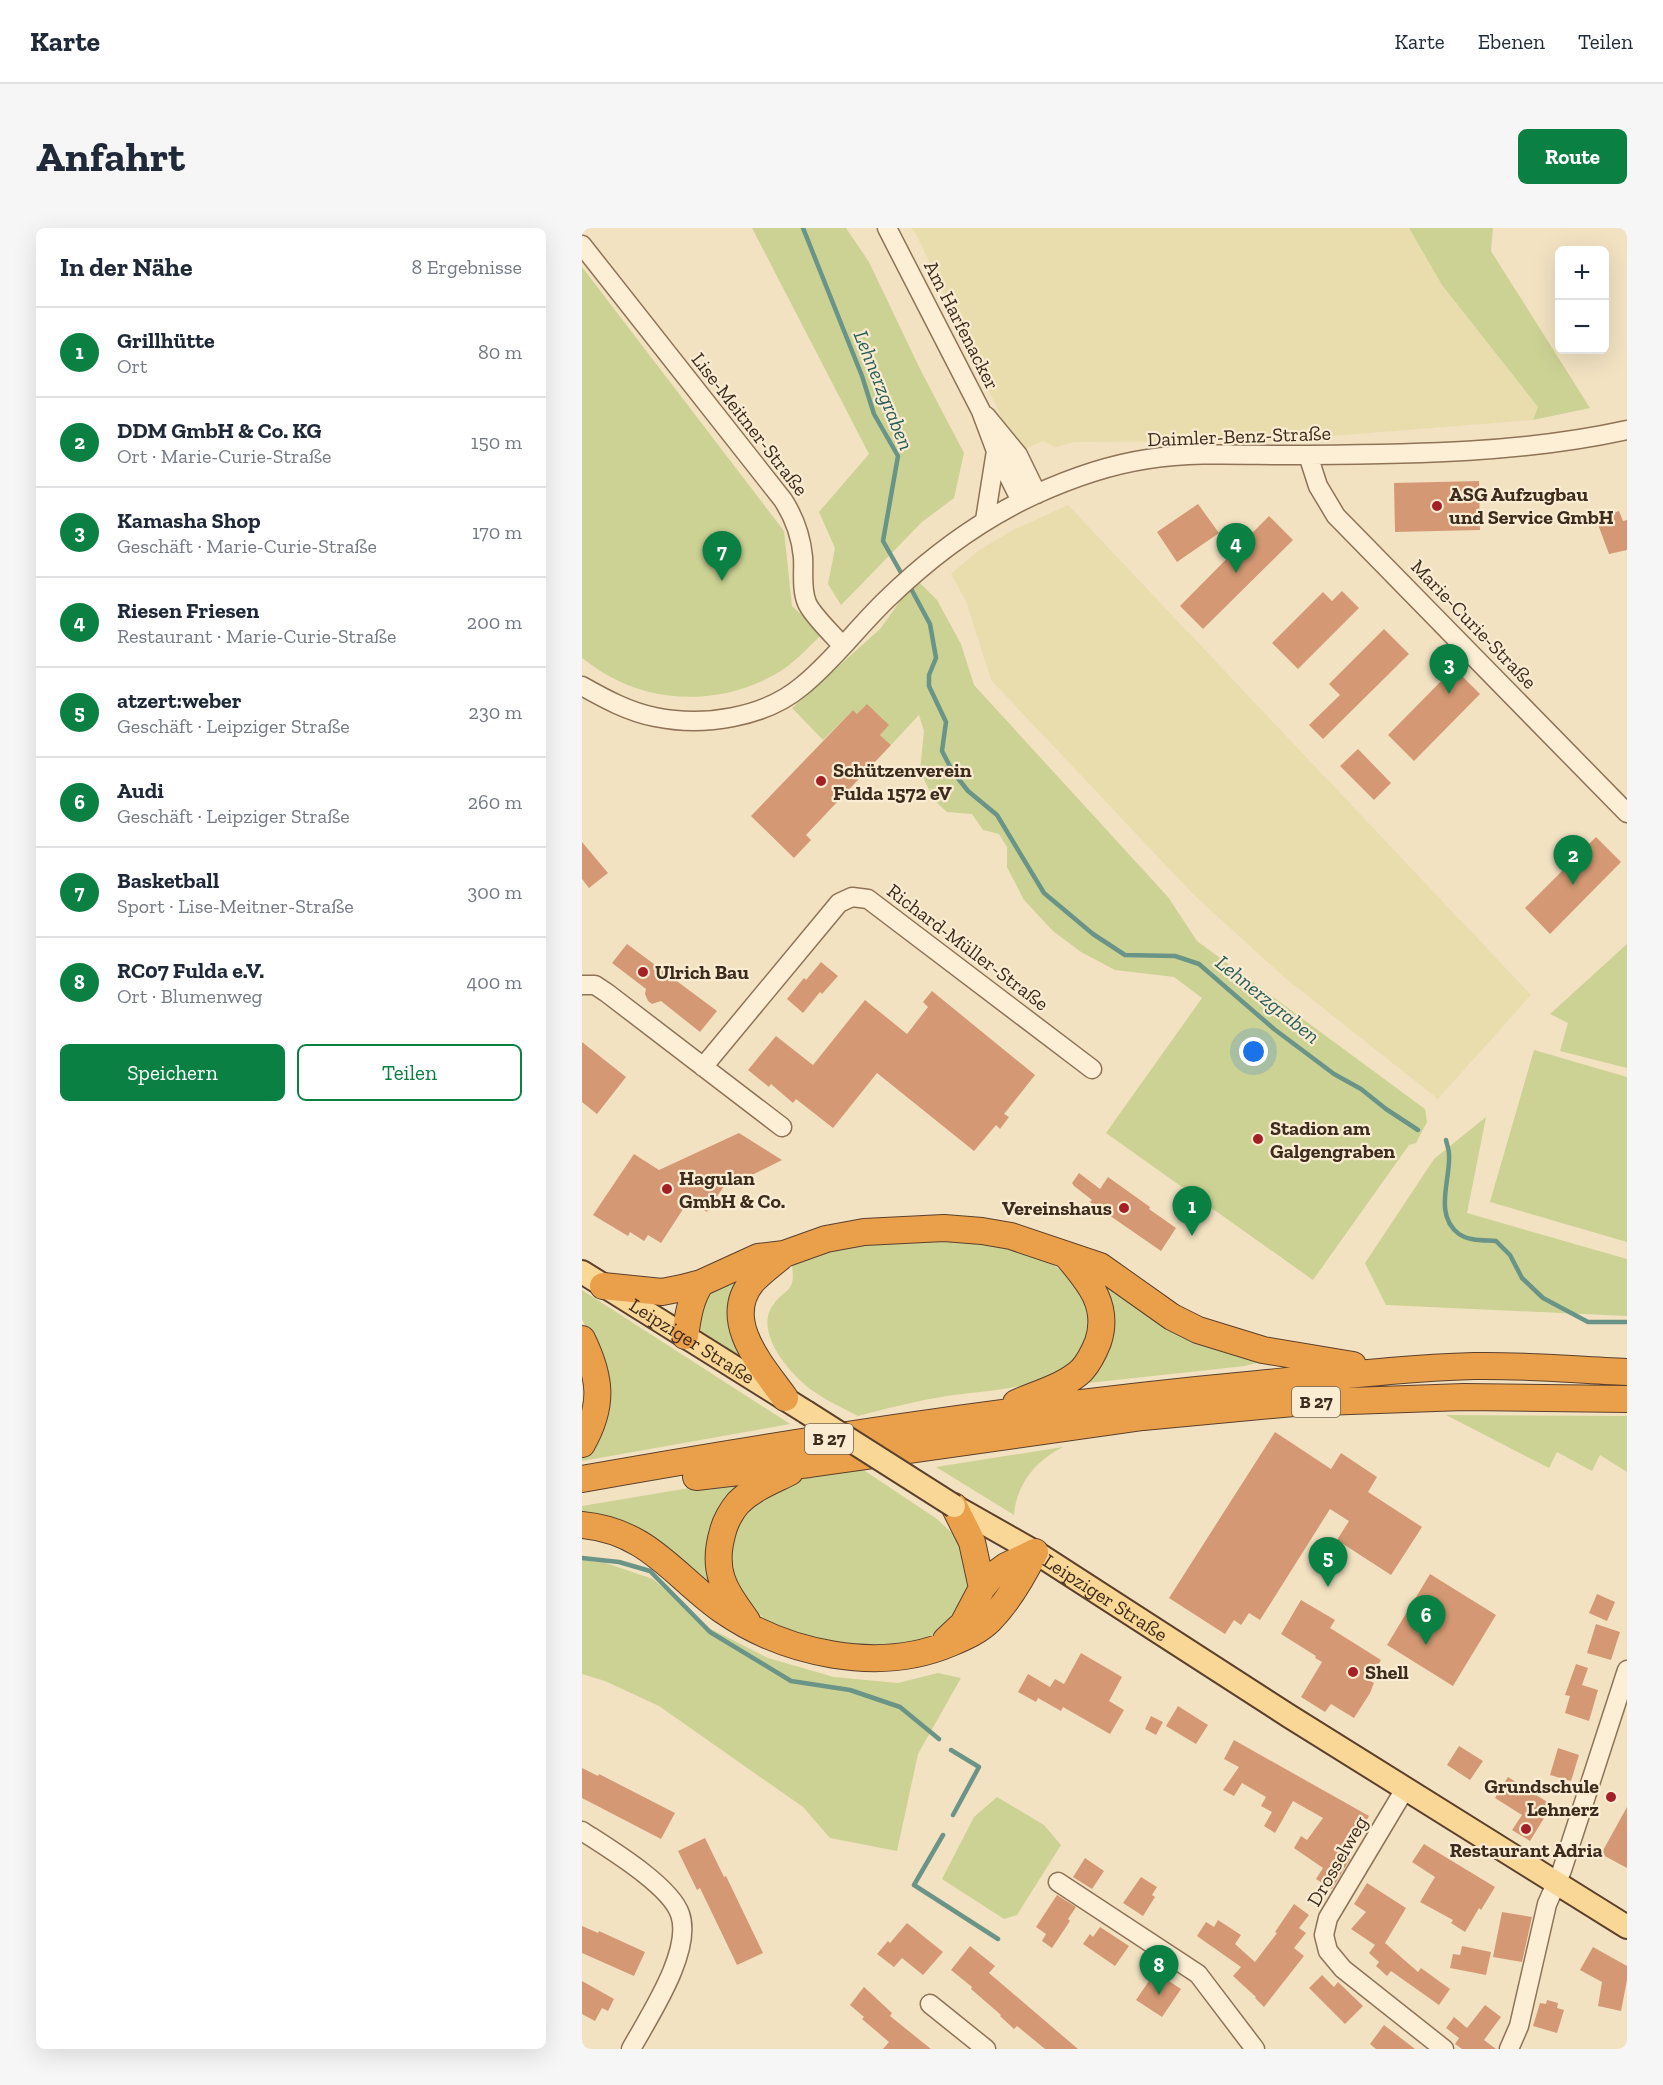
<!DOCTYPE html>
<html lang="de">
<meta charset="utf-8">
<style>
:root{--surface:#fff;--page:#f6f6f7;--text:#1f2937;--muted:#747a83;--line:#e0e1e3;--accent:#0b8043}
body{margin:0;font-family:"Zilla Slab",serif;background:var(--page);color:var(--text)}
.controls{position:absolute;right:18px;top:18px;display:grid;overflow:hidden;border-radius:9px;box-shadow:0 6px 24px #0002}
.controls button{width:54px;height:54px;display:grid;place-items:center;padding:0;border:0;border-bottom:2px solid var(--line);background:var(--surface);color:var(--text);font:30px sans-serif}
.you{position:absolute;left:672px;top:824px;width:21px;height:21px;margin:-15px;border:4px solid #fff;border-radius:50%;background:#1a73e8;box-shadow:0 0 0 9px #1a73e833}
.badge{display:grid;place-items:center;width:39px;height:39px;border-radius:50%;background:var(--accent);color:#fff;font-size:20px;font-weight:700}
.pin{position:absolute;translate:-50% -50px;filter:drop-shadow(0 2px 3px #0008)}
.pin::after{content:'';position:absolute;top:32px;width:21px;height:18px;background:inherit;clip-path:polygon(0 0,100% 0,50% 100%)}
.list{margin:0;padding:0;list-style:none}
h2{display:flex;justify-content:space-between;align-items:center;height:78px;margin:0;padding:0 24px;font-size:26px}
h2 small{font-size:20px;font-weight:400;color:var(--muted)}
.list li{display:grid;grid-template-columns:39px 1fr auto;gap:18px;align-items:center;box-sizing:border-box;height:90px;padding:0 24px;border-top:2px solid var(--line)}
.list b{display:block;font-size:22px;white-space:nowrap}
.list p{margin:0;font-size:20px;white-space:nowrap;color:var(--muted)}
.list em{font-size:20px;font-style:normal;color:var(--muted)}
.actions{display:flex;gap:12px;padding:18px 24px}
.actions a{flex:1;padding:14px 0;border:2px solid var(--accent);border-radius:9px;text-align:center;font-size:21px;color:var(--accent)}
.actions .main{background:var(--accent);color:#fff}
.map{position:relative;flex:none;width:1045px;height:1821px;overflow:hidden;border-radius:9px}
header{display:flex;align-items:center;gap:36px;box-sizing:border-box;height:84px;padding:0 30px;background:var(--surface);border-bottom:2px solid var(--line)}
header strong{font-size:28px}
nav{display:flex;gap:33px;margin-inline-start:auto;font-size:21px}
.intro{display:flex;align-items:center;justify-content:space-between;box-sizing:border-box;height:144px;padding:0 36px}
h1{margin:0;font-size:42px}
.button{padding:15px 27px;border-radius:9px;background:var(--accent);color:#fff;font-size:21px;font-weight:700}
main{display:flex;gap:36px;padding:0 36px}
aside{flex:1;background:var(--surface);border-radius:9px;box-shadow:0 6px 24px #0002}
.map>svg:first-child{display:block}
.farmland{fill:#e9ddae}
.green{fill:#ccd294}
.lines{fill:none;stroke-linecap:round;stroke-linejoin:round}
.stream{stroke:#6a9488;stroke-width:4.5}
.building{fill:#d49974}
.minor-casing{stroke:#8e7357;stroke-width:21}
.major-casing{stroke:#5c402c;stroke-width:26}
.highway-casing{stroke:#5c402c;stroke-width:28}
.minor{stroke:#fcefd6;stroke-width:18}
.major{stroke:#f9d796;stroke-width:22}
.highway{stroke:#ea9f4b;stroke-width:26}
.major-bridge-casing{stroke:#5c402c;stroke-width:26;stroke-linecap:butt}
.major-bridge{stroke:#f9d796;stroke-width:22}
.poi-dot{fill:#a32126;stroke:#f9ecd2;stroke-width:2}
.labels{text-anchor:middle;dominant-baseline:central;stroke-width:4.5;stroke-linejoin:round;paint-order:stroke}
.shield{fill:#f9ecd2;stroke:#756553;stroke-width:1.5}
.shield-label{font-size:18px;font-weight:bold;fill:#3d2b1d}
.street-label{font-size:20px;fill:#3d2b1d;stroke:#f9ecd2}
.poi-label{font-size:20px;font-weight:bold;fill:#3d2b1d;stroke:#f9ecd2;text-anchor:start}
.water-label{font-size:21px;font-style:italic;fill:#2a5e59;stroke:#f9ecd2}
</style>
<header>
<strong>Karte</strong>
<nav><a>Karte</a><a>Ebenen</a><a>Teilen</a></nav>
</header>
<div class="intro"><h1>Anfahrt</h1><a class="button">Route</a></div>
<main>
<aside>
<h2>In der Nähe<small>8 Ergebnisse</small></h2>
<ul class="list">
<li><span class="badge">1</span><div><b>Grillhütte</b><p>Ort</p></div><em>80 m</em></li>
<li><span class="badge">2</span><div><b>DDM GmbH &amp; Co. KG</b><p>Ort · Marie-Curie-Straße</p></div><em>150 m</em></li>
<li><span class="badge">3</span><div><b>Kamasha Shop</b><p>Geschäft · Marie-Curie-Straße</p></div><em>170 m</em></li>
<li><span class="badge">4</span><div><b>Riesen Friesen</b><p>Restaurant · Marie-Curie-Straße</p></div><em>200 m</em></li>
<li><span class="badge">5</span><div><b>atzert:weber</b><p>Geschäft · Leipziger Straße</p></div><em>230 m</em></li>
<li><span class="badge">6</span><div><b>Audi</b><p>Geschäft · Leipziger Straße</p></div><em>260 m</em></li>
<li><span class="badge">7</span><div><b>Basketball</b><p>Sport · Lise-Meitner-Straße</p></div><em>300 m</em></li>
<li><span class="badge">8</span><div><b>RC07 Fulda e.V.</b><p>Ort · Blumenweg</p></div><em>400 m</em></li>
</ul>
<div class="actions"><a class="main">Speichern</a><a>Teilen</a></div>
</aside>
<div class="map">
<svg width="1045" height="1821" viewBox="0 0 1045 1821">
<rect width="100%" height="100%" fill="#f2e2c2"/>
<!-- farmland -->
<path class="farmland" d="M329,0H827L860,57L956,179L951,192L688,213L493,214L473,219L461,213L443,221L430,212L335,8Z
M486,277L949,767L856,871L703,750L611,666L409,452L384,373L369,346L396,323L431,302Z"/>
<!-- green -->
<path class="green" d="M170,0H264L287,34L338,141L382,225L372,270L340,294L259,377L246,356L253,320L237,284L287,226Z
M827,0H911L909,23L1008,180L951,192L956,179L860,57Z
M0,39L202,303L210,378L240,406C227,419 214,433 199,443C147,475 80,478 27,448C17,443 9,436 0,430Z
M334,351L355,372L379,416L392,457L586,669L615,713L843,881L845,894L834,915L827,917L731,1052L524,905L620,770L592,749L533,742L499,724L471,703L442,672L425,639V619L417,606L401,602L390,586L365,584L352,572L338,543L342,503L337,487L309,517L298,507L306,497L275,486L271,482L241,512L210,480L298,401Z
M1045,716V840L978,823L986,795L968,786Z
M952,822L1045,849V1014L908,974Z
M904,889L885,985L1045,1031V1088L804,1077L783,1035L852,931Z
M345,1011C399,1012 509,1023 509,1096C509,1099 510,1102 509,1105C508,1111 489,1139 484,1142C448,1162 404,1162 365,1168C334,1173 306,1180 276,1188C261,1180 245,1173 231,1163C209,1148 171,1104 191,1077C203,1060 214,1065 210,1038C254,1016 296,1015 345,1011Z
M166,1041L159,1126L156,1127L115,1104L119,1073L130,1062Z
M512,1047L682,1133L663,1138L497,1156L506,1147Z
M0,1062L208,1196L0,1233V1229L7,1222L21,1133L0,1091Z
M864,1187L1045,1188V1244L1018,1227L1010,1243L975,1224L967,1240Z
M481,1219C454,1232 434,1257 432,1287L354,1239Z
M277,1239L355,1291L373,1308L381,1317L391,1362L366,1399L347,1411L326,1418L257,1419L211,1407L188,1395L168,1379L147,1344L152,1295L164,1276L226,1246Z
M167,1250L152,1270L146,1373L0,1286V1278Z
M0,1329L12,1331L71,1351L127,1400L186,1430L252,1449L316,1455L356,1445L379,1450L336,1526L315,1623L248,1610L221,1579L77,1478L23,1453L0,1446Z
M415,1569L462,1597L479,1617L435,1687L422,1691L360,1651L392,1589Z"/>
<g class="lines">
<!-- stream -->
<path class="stream" d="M221,0L280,148L292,186L316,228L301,313L322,350
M327,357L348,396L354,430L347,447V458L364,494L360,523L371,544L386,563L415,587L462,665L511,706L543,727L593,728L617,736L692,801L752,846L779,861L804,881L836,902
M864,912C865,917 867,921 867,926C869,951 851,987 877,1006C887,1013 902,1012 914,1013L928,1027L940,1050L961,1070L1006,1094H1045
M0,1330L37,1334L68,1343L128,1404L209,1453L268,1462L318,1479L357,1511
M369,1522L397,1539L371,1587
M361,1607L332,1657L416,1711"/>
</g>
<!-- building -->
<path class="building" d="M897,253L898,302L813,304L812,255Z
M616,276L637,305L595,334L575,304Z
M1037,283L1041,293L1045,292V322L1027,326L1014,291Z
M687,288L711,312L621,401L598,378Z
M760,363L777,380L716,441L690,415L741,364L750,373Z
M802,401L827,426L741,511L727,497L758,467L747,456Z
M872,440L898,466L832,533L806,507Z
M285,476L307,497L298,507L309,517L224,607L229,612L212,630L169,588L271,482L275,486Z
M776,521L809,555L792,572L758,538Z
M1014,609L1039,634L968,706L943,680Z
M0,614L26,645L7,660L0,651Z
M45,716L135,783L118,804L79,773L70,776L66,773L63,766L64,761L30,735Z
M239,734L256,748L240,766L238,764L221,785L205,771L222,750L224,752Z
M350,763L453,847L422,886L427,889L418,901L414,897L392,923L295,845L251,900L214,871L211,875L189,856L187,859L166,842L194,808L231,837L283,772L325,806L346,779L341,774Z
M0,814L44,849L15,886L0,874Z
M157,905L200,932L148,958L144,955L125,984L107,972L79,1015L66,1007L62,1013L48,1004L46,1008L11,987L52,926L77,942Z
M497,945L518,961L526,949L568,979L567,981L594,1000L579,1023L508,974L510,972L492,958L490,955Z
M693,1204L749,1241L759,1225L795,1249L786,1264L840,1299L809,1347L755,1312L767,1293L748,1281L678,1392L667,1385L659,1397L652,1392L643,1406L587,1370Z
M848,1346L914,1387L871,1458L805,1417Z
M1015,1366L1033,1374L1025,1393L1007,1385Z
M719,1372L753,1392L748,1400L799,1432L787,1452L792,1455L788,1465L772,1490L749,1476L743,1484L719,1469L740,1434L733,1430L734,1428L699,1406Z
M1014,1396L1038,1404L1029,1432L1005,1425Z
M499,1425L540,1449L527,1473L542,1482L528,1506L481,1479L479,1483L456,1470L454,1474L436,1464L446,1446L468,1459L473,1451L482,1456Z
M994,1436L1006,1440L1000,1457L1016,1462L1007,1493L983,1485L988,1468L983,1467Z
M596,1478L626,1497L614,1516L584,1498Z
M569,1488L581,1494L574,1507L563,1501Z
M652,1512L787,1588L764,1628L768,1631L750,1661L734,1651L741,1640L712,1620L719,1608L725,1612L741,1590L711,1573L693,1605L682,1598L690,1584L679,1578L684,1569L660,1555L652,1568L641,1562L657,1539L642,1531Z
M877,1518L901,1533L888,1552L865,1537Z
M976,1520L997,1527L989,1553L968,1547Z
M0,1540L16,1548L17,1546L93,1585L79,1611L0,1570Z
M926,1549L970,1577L948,1613L930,1602L940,1587L913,1570Z
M1045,1579V1640L1019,1626Z
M123,1610L142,1649L144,1648L181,1725L155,1737L118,1660L115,1662L96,1623Z
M842,1616L913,1659L899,1682L897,1680L883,1704L869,1695L871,1692L838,1674L853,1649L830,1634Z
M503,1630L522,1643L510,1661L491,1649Z
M559,1649L575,1659L570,1667L573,1669L561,1688L541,1675Z
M785,1655L824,1680L803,1715L836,1744L839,1740L868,1761L857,1777L809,1743L805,1748L794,1738L797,1734L787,1725L793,1717L769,1701L784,1684L772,1676Z
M475,1667L494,1679L486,1691L488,1693L470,1720L460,1713L464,1706L454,1699Z
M712,1676L727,1687L717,1700L724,1705L712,1720L722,1728L682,1779L673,1770L674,1769L651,1748L659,1739L615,1708L624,1694L632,1699L636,1692L659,1707L653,1716L673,1734L695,1705L693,1704Z
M920,1684L950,1689L940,1734L911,1729Z
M325,1695L361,1724L341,1747L320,1730L312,1739L295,1726L306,1713L308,1715Z
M0,1698L16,1705L17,1703L63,1724L52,1748L0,1725Z
M518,1699L547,1718L533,1738L501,1716L508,1706L511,1709Z
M388,1718L413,1738L407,1745L496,1821H463L435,1798L432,1801L418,1788L419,1787L389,1761L390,1759L369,1742Z
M880,1718L909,1724L904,1747L868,1740L871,1726L878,1727Z
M1011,1719L1045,1738V1752L1039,1783L1016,1778L1020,1754L998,1742Z
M573,1744L599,1761L580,1789L554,1772Z
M740,1747L752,1759L756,1754L781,1778L763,1796L727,1760Z
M0,1753L32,1771L26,1783L20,1780L13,1793L0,1786Z
M282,1759L310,1785L308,1788L349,1821H301L307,1814L280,1791L282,1789L268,1777Z
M965,1772L976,1775L975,1780L982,1782L975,1805L951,1798L958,1775L964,1776Z
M903,1777L919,1789L902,1812L914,1821H880L873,1816L877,1810L864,1800L872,1789L885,1800Z
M802,1797L833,1821H794L788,1816Z"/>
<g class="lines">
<!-- minor casing -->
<g class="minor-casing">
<path id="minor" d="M305,0L399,183L414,223L439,273
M0,17L201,272C212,289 219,308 221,329C222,344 219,361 225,375C230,387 252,408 261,418
M404,188L436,227L455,266
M726,227L736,258L754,288L1045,585
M403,292L414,223
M0,458C23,471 47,484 73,489C121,499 182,490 220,458C251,433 275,400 304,372C348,329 396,293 452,267C489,250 526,237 566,231C619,223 674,228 726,227C833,226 941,225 1045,202
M0,757H13L25,765L200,899
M121,839L257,675L270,669L286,671L510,841
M823,1561L746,1690L742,1707L746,1723L761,1741L862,1821
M0,1603C26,1620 88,1657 98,1686C111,1723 67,1788 49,1821
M476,1654L616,1746L673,1821
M348,1776L404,1821
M927,1821L937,1798L965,1676L980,1642L1045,1442"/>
</g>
<!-- major casing -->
<g class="major-casing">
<g id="major">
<path id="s1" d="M0,1044L224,1184"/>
<path id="s2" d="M372,1278L453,1324L707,1488L1045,1699"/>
</g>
</g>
<!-- highway casing -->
<g class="highway-casing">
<path id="highway" d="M202,1026C192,1035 179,1044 170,1054C138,1093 181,1139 203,1170
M21,1058L80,1064L100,1060L119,1055L176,1029L202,1026L244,1011L282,1004L362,1000L400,1003L429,1008L518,1038L590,1089L616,1102L681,1122L771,1137
M103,1108C106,1088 108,1072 119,1055
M0,1111C19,1150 22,1177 0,1216
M434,1175C454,1166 484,1158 500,1142C507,1134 512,1124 516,1114C528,1078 507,1054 485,1028
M114,1249L228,1236L561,1189L712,1175L882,1169L1045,1171
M0,1251C224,1211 449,1177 676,1156C748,1149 819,1140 892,1138C942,1137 994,1142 1045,1144
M372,1278L390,1314L400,1360
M0,1297C66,1303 92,1348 140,1382C203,1426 297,1446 369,1415C383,1409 397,1403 408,1392C427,1373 441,1348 453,1324
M165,1393C142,1361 129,1343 141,1303C143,1294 150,1282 156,1275C171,1260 190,1253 208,1244
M364,1412L381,1396L400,1360L409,1349L424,1338L453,1324"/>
</g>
<!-- minor -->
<use href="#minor" class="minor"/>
<!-- major -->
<use href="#major" class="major"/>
<!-- highway -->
<use href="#highway" class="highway"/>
<!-- major-bridge casing -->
<g class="major-bridge-casing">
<path id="major-bridge" d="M224,1184L372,1278"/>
</g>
<!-- major-bridge -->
<use href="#major-bridge" class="major-bridge"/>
</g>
<!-- markers -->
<g class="poi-dot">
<circle cx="855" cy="278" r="6"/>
<circle cx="239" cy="553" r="6"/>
<circle cx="61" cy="744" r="6"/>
<circle cx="676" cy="911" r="6"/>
<circle cx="85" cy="961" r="6"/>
<circle cx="542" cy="980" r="6"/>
<circle cx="771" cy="1444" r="6"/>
<circle cx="1029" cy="1569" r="6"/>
<circle cx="944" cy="1601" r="6"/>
</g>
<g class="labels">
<!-- shield labels -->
<g class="shield">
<rect x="710" y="1159" width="48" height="30" rx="4.5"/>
<rect x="223" y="1196" width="48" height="30" rx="4.5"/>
</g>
<g class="shield-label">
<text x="734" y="1174">B 27</text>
<text x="247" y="1211">B 27</text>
</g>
<!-- street labels -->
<g class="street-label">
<text transform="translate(380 97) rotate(63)">Am Harfenacker</text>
<text transform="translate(168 196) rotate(52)">Lise-Meitner-Straße</text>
<text transform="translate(657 208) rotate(-2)">Daimler-Benz-Straße</text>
<text transform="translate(892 396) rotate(46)">Marie-Curie-Straße</text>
<text transform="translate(386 719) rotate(37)">Richard-Müller-Straße</text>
<text stroke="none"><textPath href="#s1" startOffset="130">Leipziger Straße</textPath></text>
<text stroke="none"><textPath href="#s2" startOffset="177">Leipziger Straße</textPath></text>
<text transform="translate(755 1633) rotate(-60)">Drosselweg</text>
</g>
<!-- poi labels -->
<g class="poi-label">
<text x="867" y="266">ASG Aufzugbau<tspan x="867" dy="23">und Service GmbH</tspan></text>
<text x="251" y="542">Schützenverein<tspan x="251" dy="23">Fulda 1572 eV</tspan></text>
<text x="73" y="744">Ulrich Bau</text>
<text x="688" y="900">Stadion am<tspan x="688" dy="23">Galgengraben</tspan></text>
<text x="97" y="950">Hagulan<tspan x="97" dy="23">GmbH &amp; Co.</tspan></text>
<text x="530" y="980" text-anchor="end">Vereinshaus</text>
<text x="783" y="1444">Shell</text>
<text x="1017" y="1558" text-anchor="end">Grundschule<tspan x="1017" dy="23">Lehnerz</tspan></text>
<text x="944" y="1622" text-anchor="middle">Restaurant Adria</text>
</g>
<!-- water labels -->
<g class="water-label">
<text transform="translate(302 162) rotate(68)">Lehnerzgraben</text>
<text transform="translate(686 771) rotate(39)">Lehnerzgraben</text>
</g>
</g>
</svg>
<div class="controls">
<button>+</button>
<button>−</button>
</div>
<div class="you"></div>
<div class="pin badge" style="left:610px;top:1008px">1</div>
<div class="pin badge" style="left:991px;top:657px">2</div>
<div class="pin badge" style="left:867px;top:466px">3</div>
<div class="pin badge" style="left:654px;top:345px">4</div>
<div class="pin badge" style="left:746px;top:1359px">5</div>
<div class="pin badge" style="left:844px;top:1417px">6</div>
<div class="pin badge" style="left:140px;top:353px">7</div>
<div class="pin badge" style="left:577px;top:1767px">8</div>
</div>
</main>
